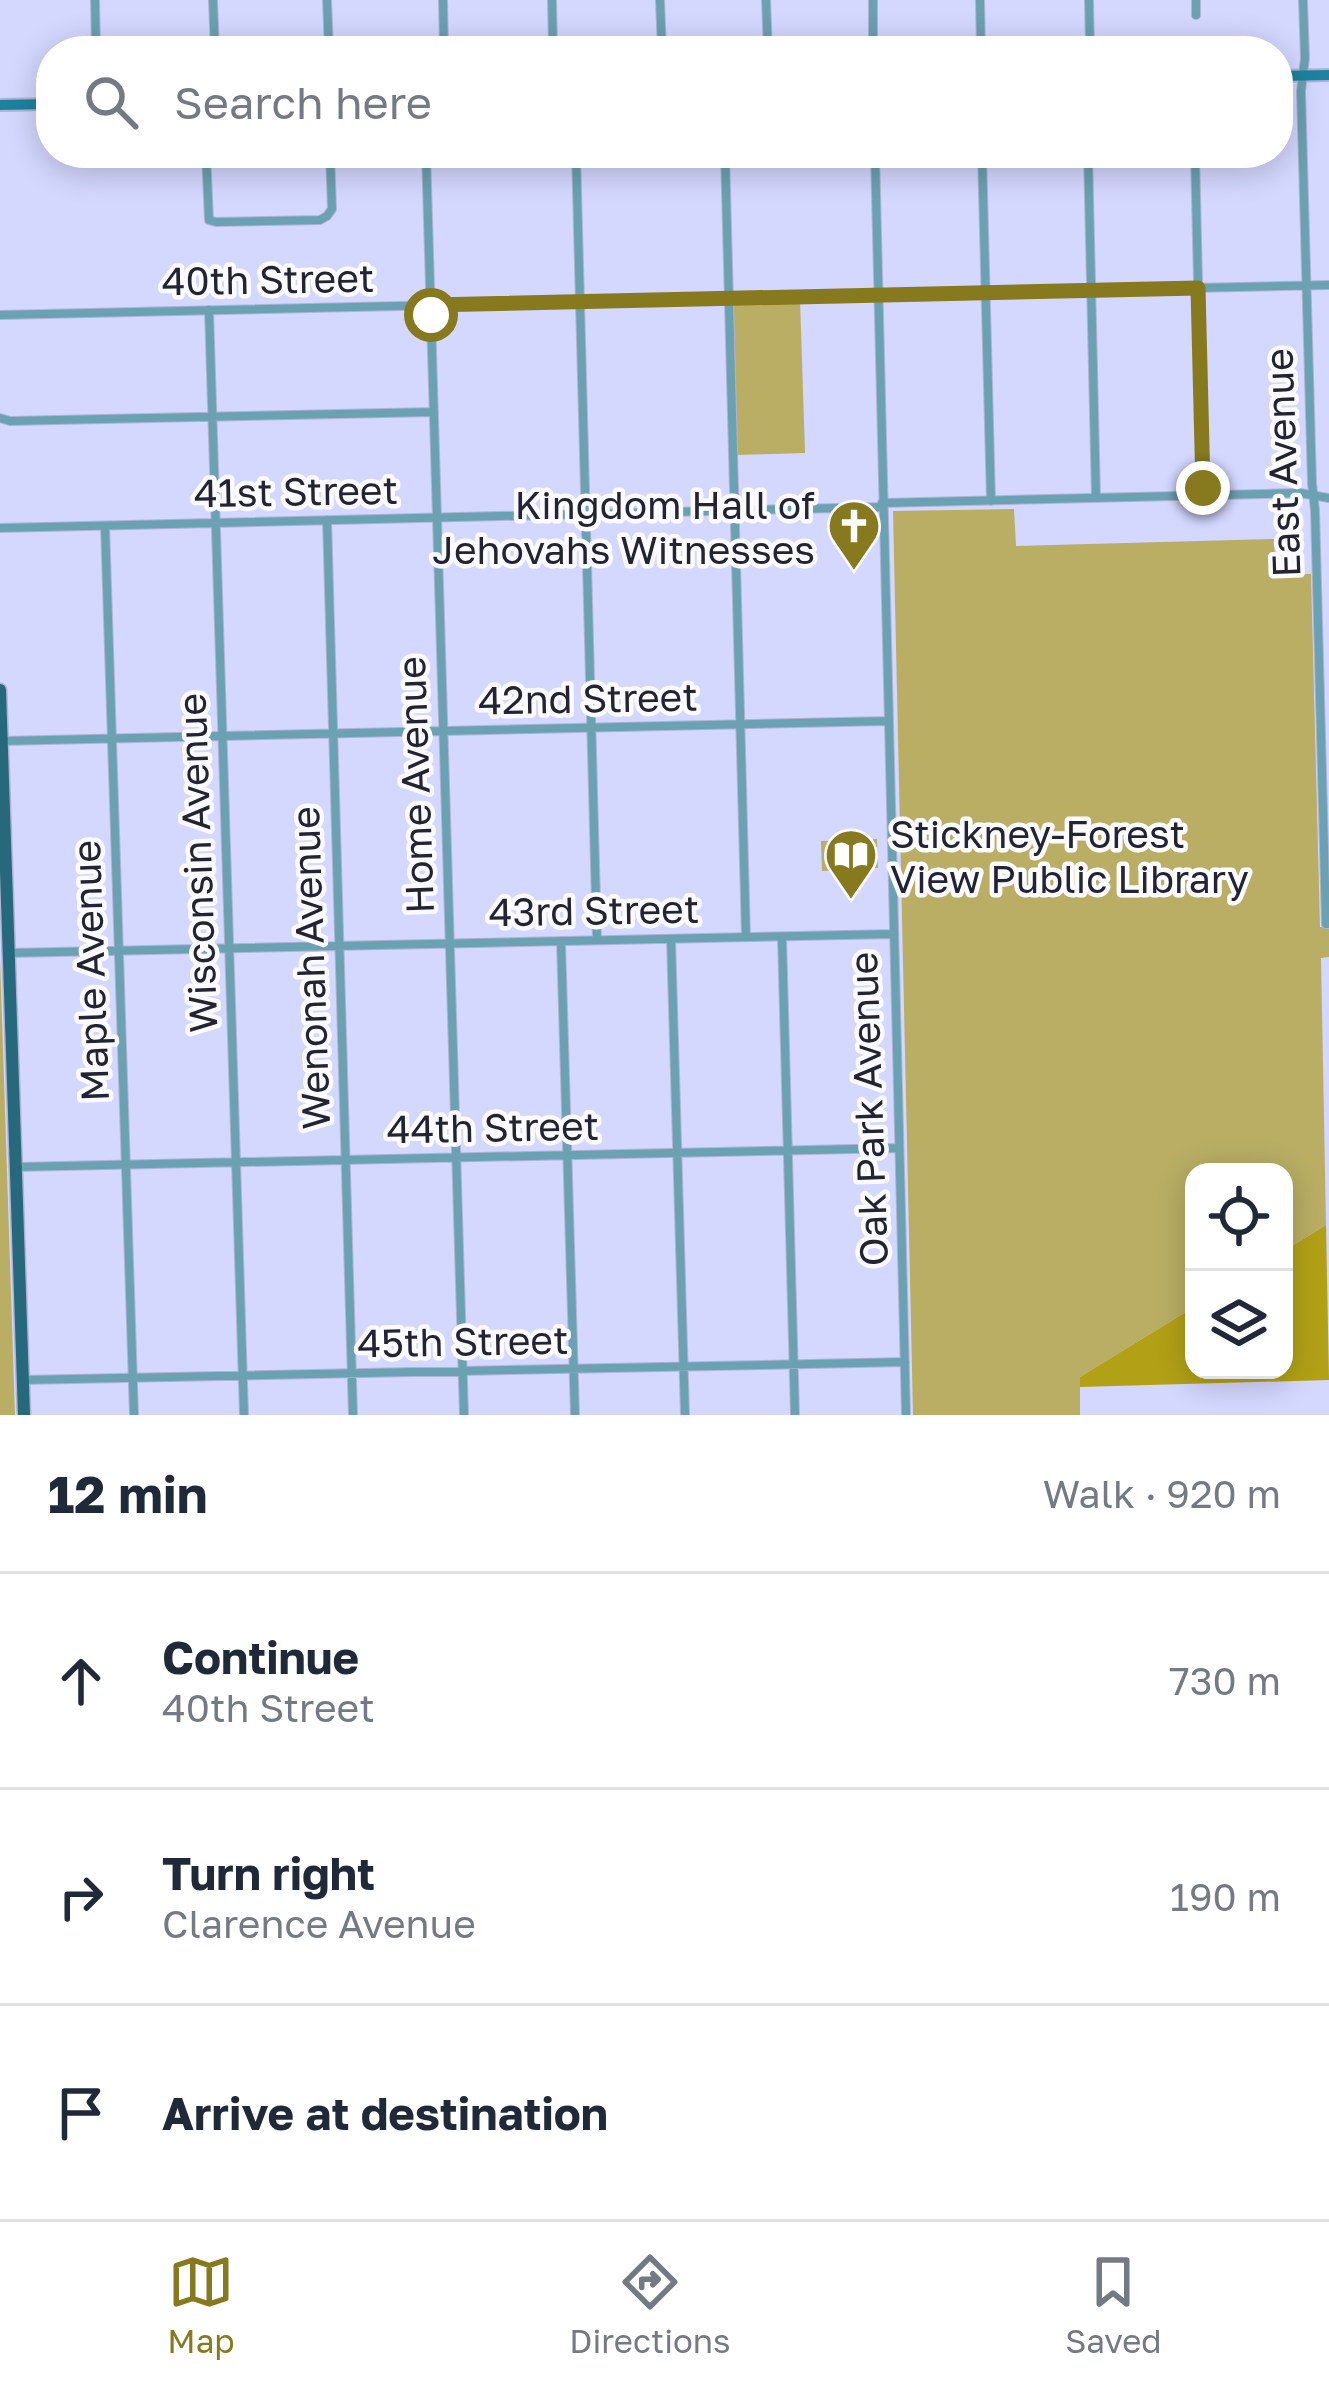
<!DOCTYPE html>
<meta charset="utf-8">
<style>
:root{--surface:#fff;--page:#f6f6f7;--text:#1f2937;--muted:#747a83;--line:#e0e1e3;--accent:#86791e}
body{margin:0;font-family:"Golos Text",sans-serif;background:var(--page);color:var(--text)}
.controls{position:absolute;right:36px;bottom:36px;display:grid;overflow:hidden;border-radius:24px;box-shadow:0 6px 30px #0003}
.controls button{width:108px;height:108px;display:grid;place-items:center;padding:0;border:0;border-bottom:3px solid var(--line);background:var(--surface);color:var(--text);font:60px sans-serif}
.stop{position:absolute;width:36px;height:36px;margin:-27px;border:9px solid #86791e;border-radius:50%;background:#fff}
.stop.end{background:#86791e;border-color:#fff;box-shadow:0 3px 12px #0008}
.list{margin:0;padding:0;list-style:none}
h2{display:flex;justify-content:space-between;align-items:center;height:156px;margin:0;padding:0 48px;font-size:51px}
h2 small{font-size:39px;font-weight:400;color:var(--muted)}
.list li{display:grid;grid-template-columns:78px 1fr auto;gap:36px;align-items:center;box-sizing:border-box;height:216px;padding:0 48px;border-top:3px solid var(--line)}
.list b{display:block;font-size:45px;white-space:nowrap}
.list p{margin:0;font-size:39px;white-space:nowrap;color:var(--muted)}
.list em{font-size:39px;font-style:normal;color:var(--muted)}
.icon{flex:none;width:66px;height:66px;fill:none;stroke:currentColor;stroke-width:2;stroke-linecap:round;stroke-linejoin:round}
.map{position:relative;flex:none;width:1329px;height:1415px;overflow:hidden}
.search{position:absolute;background:var(--surface);box-shadow:0 6px 30px #0003;left:36px;right:36px;top:36px;height:132px;display:flex;align-items:center;gap:30px;box-sizing:border-box;padding:0 42px;border-radius:48px;color:var(--muted);font-size:45px}
.sheet{height:804px;background:var(--surface)}
nav{display:flex;justify-content:space-around;align-items:center;box-sizing:border-box;height:168px;border-top:3px solid var(--line);background:var(--surface);font-size:33px;color:var(--muted)}
nav a{display:grid;justify-items:center;gap:6px}
nav .on{color:var(--accent)}
.map>svg:first-child{display:block}
.green{fill:#b9ae64}
.forest{fill:#b2a116}
.lines{fill:none;stroke-linecap:round;stroke-linejoin:round}
.minor-casing{stroke:#b1b3d5;stroke-width:10}
.secondary-casing{stroke:#b1b3d5;stroke-width:14}
.primary-casing{stroke:#b1b3d5;stroke-width:15}
.minor{stroke:#6aa1b3;stroke-width:8}
.secondary{stroke:#1d839e;stroke-width:10}
.primary{stroke:#27697c;stroke-width:12}
.route{stroke:#86791e;stroke-width:15}
.labels{text-anchor:middle;dominant-baseline:central;stroke-width:9;stroke-linejoin:round;paint-order:stroke}
.street-label{font-size:39px;fill:#232432;stroke:#fbfbff}
.poi-label{font-size:39px;fill:#232432;stroke:#fbfbff;text-anchor:end}
</style>
<div class="map">
<svg width="1329" height="1415" viewBox="0 0 1329 1415">
<rect width="100%" height="100%" fill="#d4d7fe"/>
<!-- green -->
<path class="green" d="M800,299L805,453L734,455L731,301Z
M1014,509L1016,546L1274,539L1276,574H1311L1320,927H1329V957L1321,958L1326,1225L1284,1251V1172H1194V1307L1080,1377V1415H913L893,511Z
M877,839L878,868L822,871L821,841Z
M0,958L15,1415H0Z"/>
<!-- forest -->
<path class="forest" d="M1326,1225L1329,1380L1080,1387V1377L1194,1307V1370H1284V1251Z"/>
<g class="lines">
<!-- minor casing -->
<g class="minor-casing">
<path id="minor" d="M95,0L96,51
M213,0L215,51
M327,0L329,51
M443,0L444,51
M552,0L553,51
M660,0L662,51
M766,0L768,51
M873,0V51
M980,0L981,51
M1089,0L1090,51
M1196,0V15
M1303,0L1305,58L1301,91L1312,483L1315,510L1326,924H1329
M206,153L209,220L216,222L320,220L327,216L332,209L330,153
M426,153L464,1415
M576,153L597,940
M725,153L746,937
M875,153L906,1415
M982,153L991,501
M1088,153L1096,498
M1195,153L1203,496
M209,310L244,1415
M0,315L1329,285
M0,418L10,421L434,412
M882,503L1300,493L1329,498
M327,520L353,1415
M105,526L134,1415
M0,528L882,507
M2,741L888,721
M782,937L795,1415
M671,939L685,1415
M561,941L575,1415
M9,953L892,934
M16,1167L899,1148
M23,1380L905,1362"/>
</g>
<!-- secondary casing -->
<g class="secondary-casing">
<path id="secondary" d="M1278,76L1329,75
M0,105L51,104"/>
</g>
<!-- primary casing -->
<g class="primary-casing">
<path id="primary" d="M0,690L24,1415"/>
</g>
<!-- minor -->
<use href="#minor" class="minor"/>
<!-- secondary -->
<use href="#secondary" class="secondary"/>
<!-- primary -->
<use href="#primary" class="primary"/>
</g>
<g class="lines">
<!-- route -->
<path class="route" d="M431,315V305L1198,288L1203,488"/>
</g>
<!-- icons -->
<defs>
<g id="church-pin" transform="scale(2.7)"><path d="M0 17L-7.5 6A9.5 9.5 0 1 1 7.5 6Z" fill="#86791e" stroke="#fbfbff"/><path d="M-1.2-6h2.4v3.5h3.3v2.4h-3.3V6h-2.4V-.1h-3.3v-2.4h3.3Z" fill="#fff"/></g>
<g id="library-pin" transform="scale(2.7)"><path d="M0 17L-7.5 6A9.5 9.5 0 1 1 7.5 6Z" fill="#86791e" stroke="#fbfbff"/><path d="M-6-4Q-3-5.5-.7-3.5V5Q-3 3-6 4ZM6-4Q3-5.5 .7-3.5V5Q3 3 6 4Z" fill="#fff"/></g>
</defs>
<g fill-rule="evenodd">
<use href="#church-pin" x="854" y="526"/>
<use href="#library-pin" x="851" y="855"/>
</g>
<g class="labels">
<!-- street labels -->
<g class="street-label">
<text transform="translate(268 279) rotate(-1)">40th Street</text>
<text transform="translate(1282 463) rotate(-92)">East Avenue</text>
<text transform="translate(296 491) rotate(-1)">41st Street</text>
<text transform="translate(588 698) rotate(-1)">42nd Street</text>
<text transform="translate(415 785) rotate(-92)">Home Avenue</text>
<text transform="translate(197 863) rotate(-92)">Wisconsin Avenue</text>
<text transform="translate(594 910) rotate(-1)">43rd Street</text>
<text transform="translate(310 968) rotate(-92)">Wenonah Avenue</text>
<text transform="translate(90 971) rotate(-92)">Maple Avenue</text>
<text transform="translate(868 1109) rotate(-92)">Oak Park Avenue</text>
<text transform="translate(493 1127) rotate(-1)">44th Street</text>
<text transform="translate(463 1341) rotate(-1)">45th Street</text>
</g>
<!-- poi labels -->
<g class="poi-label">
<text x="815" y="504">Kingdom Hall of<tspan x="815" dy="45">Jehovahs Witnesses</tspan></text>
<text x="890" y="833" text-anchor="start">Stickney-Forest<tspan x="890" dy="45">View Public Library</tspan></text>
</g>
</g>
</svg>
<div class="controls">
<button><svg class="icon" aria-label="locate" viewBox="0 0 24 24"><circle cx="12" cy="12" r="6"/><path d="M12 2v4M12 18v4M2 12h4M18 12h4"/></svg></button>
<button><svg class="icon" aria-label="layers" viewBox="0 0 24 24"><path d="M12 4l9 5-9 5-9-5zM3 14l9 5 9-5"/></svg></button>
</div>
<div class="stop" style="left:431px;top:315px"></div>
<div class="stop end" style="left:1203px;top:488px"></div>
<div class="search"><svg class="icon" aria-label="search" viewBox="0 0 24 24"><circle cx="10" cy="10" r="6"/><path d="M15 15l6 6"/></svg>Search here</div>
</div>
<section class="sheet">
<h2>12 min<small>Walk · 920 m</small></h2>
<ul class="list">
<li><svg class="icon" aria-label="ahead" viewBox="0 0 24 24"><path d="M12 20V5M6 11l6-6 6 6"/></svg><div><b>Continue</b><p>40th Street</p></div><em>730 m</em></li>
<li><svg class="icon" aria-label="right" viewBox="0 0 24 24"><path d="M7 20v-9h11M14 6l5 5-5 5"/></svg><div><b>Turn right</b><p>Clarence Avenue</p></div><em>190 m</em></li>
<li><svg class="icon" aria-label="arrive" viewBox="0 0 24 24"><path d="M6 21V4h12l-3 4 3 4H6"/></svg><div><b>Arrive at destination</b></div></li>
</ul>
</section>
<nav>
<a class="on"><svg class="icon" aria-label="map" viewBox="0 0 24 24"><path d="M3 6l6-2 6 2 6-2v14l-6 2-6-2-6 2zM9 4v14M15 6v14"/></svg>Map</a>
<a><svg class="icon" aria-label="directions" viewBox="0 0 24 24"><path d="M12 3l9 9-9 9-9-9zM9 14v-3h6M13 9l2 2-2 2"/></svg>Directions</a>
<a><svg class="icon" aria-label="saved" viewBox="0 0 24 24"><path d="M7 4h10v16l-5-4-5 4z"/></svg>Saved</a>
</nav>
